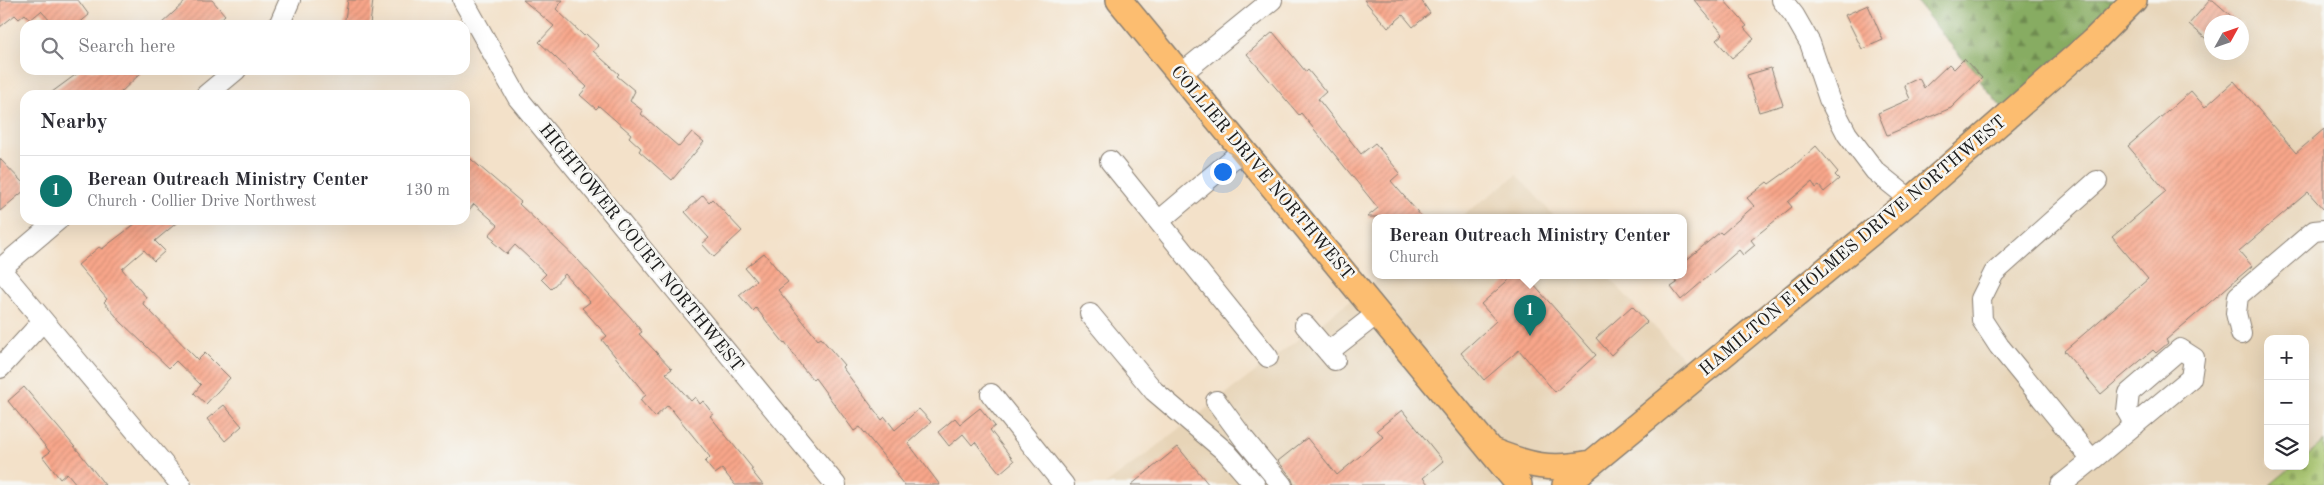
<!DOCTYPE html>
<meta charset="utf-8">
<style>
:root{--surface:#fff;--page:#f2f2f3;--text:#2b2b33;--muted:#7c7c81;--line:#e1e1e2;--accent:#0f766e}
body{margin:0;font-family:"Old Standard TT",serif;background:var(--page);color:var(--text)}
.controls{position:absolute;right:15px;bottom:15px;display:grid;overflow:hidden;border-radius:10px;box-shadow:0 5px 20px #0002}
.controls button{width:45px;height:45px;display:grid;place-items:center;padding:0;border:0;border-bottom:1px solid var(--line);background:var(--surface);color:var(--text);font:25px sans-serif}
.compass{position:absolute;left:2204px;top:15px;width:45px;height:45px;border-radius:50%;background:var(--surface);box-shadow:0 5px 20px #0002;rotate:50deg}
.you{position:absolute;left:1222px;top:171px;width:18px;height:18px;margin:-12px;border:4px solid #fff;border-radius:50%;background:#1a73e8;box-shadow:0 0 0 8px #1a73e833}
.badge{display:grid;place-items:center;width:32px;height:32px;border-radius:50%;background:var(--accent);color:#fff;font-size:16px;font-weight:700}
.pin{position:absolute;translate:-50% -41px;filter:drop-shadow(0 1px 2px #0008)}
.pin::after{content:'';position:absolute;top:26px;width:18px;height:15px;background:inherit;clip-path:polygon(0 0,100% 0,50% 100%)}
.popup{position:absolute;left:1372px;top:214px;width:315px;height:65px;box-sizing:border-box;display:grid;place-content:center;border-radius:10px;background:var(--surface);filter:drop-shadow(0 1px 4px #0005);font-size:16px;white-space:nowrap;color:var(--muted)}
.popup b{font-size:19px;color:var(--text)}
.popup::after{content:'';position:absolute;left:50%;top:100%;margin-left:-10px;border:10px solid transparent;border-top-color:var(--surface)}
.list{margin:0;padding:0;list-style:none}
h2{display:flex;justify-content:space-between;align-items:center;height:65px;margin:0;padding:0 20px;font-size:21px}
h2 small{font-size:16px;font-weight:400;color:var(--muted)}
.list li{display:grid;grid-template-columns:32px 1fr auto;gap:15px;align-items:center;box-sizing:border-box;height:70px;padding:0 20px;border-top:1px solid var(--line)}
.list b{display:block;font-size:19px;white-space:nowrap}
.list p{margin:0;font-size:16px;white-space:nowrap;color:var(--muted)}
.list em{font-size:16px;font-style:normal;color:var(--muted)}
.icon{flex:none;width:28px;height:28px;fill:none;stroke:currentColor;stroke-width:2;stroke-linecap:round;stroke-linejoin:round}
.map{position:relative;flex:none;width:2324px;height:485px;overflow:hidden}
.search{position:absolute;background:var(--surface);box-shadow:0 5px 20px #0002;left:20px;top:20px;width:450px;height:55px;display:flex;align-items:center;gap:12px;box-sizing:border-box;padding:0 18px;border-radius:15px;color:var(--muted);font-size:19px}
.panel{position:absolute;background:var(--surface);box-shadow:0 5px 20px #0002;left:20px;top:90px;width:450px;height:135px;border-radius:15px}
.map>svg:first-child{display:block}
.built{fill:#e7d4b7;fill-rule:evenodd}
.forest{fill:url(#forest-firs);stroke:#52643f}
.cemetery{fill:url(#cemetery-stones);stroke:#637246}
.building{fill:url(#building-hatch)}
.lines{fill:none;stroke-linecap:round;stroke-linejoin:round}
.minor-casing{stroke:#887e72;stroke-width:22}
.major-casing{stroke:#887e72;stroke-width:28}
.minor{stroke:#fff;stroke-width:20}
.major{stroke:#fcbd6f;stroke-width:25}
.labels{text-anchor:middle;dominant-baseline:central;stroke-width:5;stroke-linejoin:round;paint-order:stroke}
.street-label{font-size:18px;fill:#1c1c1c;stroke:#f6f6f2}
</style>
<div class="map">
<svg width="2324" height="485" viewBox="0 0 2324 485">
<defs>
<pattern id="forest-firs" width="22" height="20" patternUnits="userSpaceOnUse" patternTransform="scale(1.25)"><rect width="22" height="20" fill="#87ac62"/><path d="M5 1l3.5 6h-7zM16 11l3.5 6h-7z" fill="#6e8b50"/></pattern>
<pattern id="cemetery-stones" width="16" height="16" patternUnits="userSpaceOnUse" patternTransform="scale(1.25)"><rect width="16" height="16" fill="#aac870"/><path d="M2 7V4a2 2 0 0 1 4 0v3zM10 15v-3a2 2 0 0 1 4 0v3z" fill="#92ab60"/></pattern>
<pattern id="building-hatch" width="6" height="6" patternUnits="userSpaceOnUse" patternTransform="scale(1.25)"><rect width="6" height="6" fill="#f8a68a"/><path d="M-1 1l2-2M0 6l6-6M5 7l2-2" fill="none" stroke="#d48e76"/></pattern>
</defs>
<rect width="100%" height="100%" fill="#f6f6f2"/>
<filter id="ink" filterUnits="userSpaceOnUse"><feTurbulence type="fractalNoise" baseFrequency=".02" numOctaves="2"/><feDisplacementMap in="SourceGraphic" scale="10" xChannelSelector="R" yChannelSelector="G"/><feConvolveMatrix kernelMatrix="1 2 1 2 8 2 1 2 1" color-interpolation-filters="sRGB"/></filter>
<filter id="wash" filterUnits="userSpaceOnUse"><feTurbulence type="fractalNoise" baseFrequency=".0096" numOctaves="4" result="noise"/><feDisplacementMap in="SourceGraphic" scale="20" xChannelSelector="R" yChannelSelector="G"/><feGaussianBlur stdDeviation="1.12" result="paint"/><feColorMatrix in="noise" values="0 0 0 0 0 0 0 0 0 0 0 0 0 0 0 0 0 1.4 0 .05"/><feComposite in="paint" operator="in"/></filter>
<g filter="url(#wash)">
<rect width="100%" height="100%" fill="#f3e1c9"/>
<!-- built -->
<path class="built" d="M2120,0H2324V441L2305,457V339H2268V466H2293L2270,485H1105L1384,275H1607L1704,381ZM2212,22H2242V52H2212Z
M1517,175L1555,217H1461L1486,198Z"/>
<!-- forest -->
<path class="forest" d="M1915,0H2120L2013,122Z"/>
<!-- cemetery -->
<path class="cemetery" d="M2324,441V485H2270L2293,466H2305V457Z"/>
<g id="blocks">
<!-- building -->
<path class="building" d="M0,0H78L89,15L77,25H54L41,11L30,20L25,14L19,19L15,15L0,27Z
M187,0H212L225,15L214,25H160Z
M348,0H373L370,25H344Z
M523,0H563L556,9L584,36L586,34L599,46L593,51L619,74L617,76L635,91L630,101L643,111L641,114L679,147L692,132L704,142L672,180L639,151L641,148L629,137L631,134L599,106L596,109L580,95L587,87L539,42L554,26Z
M1364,0H1421L1430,13L1413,27L1403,15L1388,28Z
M1694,0H1724L1747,26L1744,28L1754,39L1732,58L1716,40L1723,34Z
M2210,0H2213L2238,22H2212V44L2189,24Z
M1868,5L1883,40L1862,49L1845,15Z
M1273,32L1306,72L1308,70L1326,92L1318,99L1361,154L1375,143L1400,173L1391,181L1422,217H1367L1378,208L1301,113L1299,115L1247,54Z
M1964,59L1982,78L1951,108L1887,135L1878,113L1910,99L1904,85L1919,78L1924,88L1949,64L1954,69Z
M1771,68L1783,105L1759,112L1747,75Z
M82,70H144L118,95H48Z
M2234,81L2296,153L2324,129V210L2308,192L2239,251L2252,266L2166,340L2168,343L2156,353L2153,350L2101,394L2064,351L2148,279L2112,237L2166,191L2128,146L2191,91L2205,107Z
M1816,146L1838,172L1835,175L1839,179L1824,192L1819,186L1816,188L1812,182L1788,202L1792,207L1751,240L1755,245L1743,255L1739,250L1681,300L1671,287L1677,283L1671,275H1684V262L1720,232L1722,234L1754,206L1747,198L1767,182L1769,184L1794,166Z
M465,154L521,202L519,204L578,260L631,318L642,332L639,334L672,369L666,373L691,401L695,397L700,404L703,401L713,414L710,416L753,469L751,470L763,485H735L722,469L715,474L705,462L710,457L668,405L655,417L640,400L646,395L602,340L607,336L582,308L590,302L565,274L551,289L541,279L546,274L515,245L507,254L493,242L495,240L489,235L498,225L474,204L465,215Z
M0,159L25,185V190L0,211Z
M703,195L709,202L712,199L742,231L714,257L702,244L709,238L685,212Z
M140,220H180L155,241L165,251L154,261L144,250L122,269L146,297L143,304L198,360L205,353L230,378L206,404L194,393L201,385L176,361L169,368L121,322L104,302L107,299L78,265L99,247L102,249Z
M764,253L788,282L778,290L818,340L821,338L844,365L842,367L882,420L885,417L895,430L919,409L931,422L908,443L940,485H904L896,475L898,474L860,427L854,431L815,378L813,380L802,367L785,342L784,343L756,308L753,311L739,295L756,281L745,268Z
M1514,275H1525L1596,355L1555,392L1519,350L1484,380L1461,353L1496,321L1481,304Z
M1632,306L1647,322L1611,355L1596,338Z
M24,387L79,452L105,485H77L67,473L60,479L43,457L50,452L8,401Z
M224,405L242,426L225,441L207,419Z
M980,408L995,426L990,430L1014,461L1000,473L975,442L972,445L963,434L949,446L938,432L955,418L960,424Z
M1402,410L1443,461L1423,478L1429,485H1294L1291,477L1278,461L1307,438L1337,475L1383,437L1377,430Z
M1178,447L1209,485H1131Z"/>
</g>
</g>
<g filter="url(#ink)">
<use href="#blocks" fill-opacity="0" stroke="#887e72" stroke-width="1"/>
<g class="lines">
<!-- minor casing -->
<g class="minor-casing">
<path id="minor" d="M463,0L518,98L836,485
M1782,0L1794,15L1810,43L1829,99L1847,134L1875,171L1911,200
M279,25L290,0
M1181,74L1272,0
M206,95L236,70
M1110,161L1268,357
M1159,221L1243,150
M0,269L181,485
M0,269L58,220
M1090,314L1154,391L1227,453L1255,485
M1305,325L1335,360
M2241,334L2236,313L2238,296L2314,231L2324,230
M1328,352L1378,313
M0,368L43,321
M991,394L1064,485
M1216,401L1244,439L1282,485
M2092,460L2191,378L2194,358L2180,349L2129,393L2127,411L2135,425
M2061,485L2092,460L1999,346L1982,320L1981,299L1994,273L2097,181"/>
</g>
<!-- major casing -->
<g class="major-casing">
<path id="major" d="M1119,0L1519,485
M1492,451C1530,466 1550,471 1591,463
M1565,485L1911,200L2093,41L2134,0"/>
</g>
<!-- minor -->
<use href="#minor" class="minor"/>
<!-- major -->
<use href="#major" class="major"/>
</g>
</g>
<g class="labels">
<!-- street labels -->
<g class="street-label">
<text transform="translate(1262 173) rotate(50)">COLLIER DRIVE NORTHWEST</text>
<text transform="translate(1853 246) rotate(-40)">HAMILTON E HOLMES DRIVE NORTHWEST</text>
<text transform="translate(641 248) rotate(51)">HIGHTOWER COURT NORTHWEST</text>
</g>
</g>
</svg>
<div class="controls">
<button>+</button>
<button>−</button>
<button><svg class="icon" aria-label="layers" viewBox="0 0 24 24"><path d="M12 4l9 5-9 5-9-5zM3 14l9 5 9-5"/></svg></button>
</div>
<svg class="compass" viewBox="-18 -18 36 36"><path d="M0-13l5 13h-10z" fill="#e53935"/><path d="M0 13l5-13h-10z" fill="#7c7c81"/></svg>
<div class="you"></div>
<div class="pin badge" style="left:1530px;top:336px">1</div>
<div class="popup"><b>Berean Outreach Ministry Center</b>Church</div>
<div class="search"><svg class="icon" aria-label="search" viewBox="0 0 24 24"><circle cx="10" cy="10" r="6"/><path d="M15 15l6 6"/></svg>Search here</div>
<section class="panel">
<h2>Nearby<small></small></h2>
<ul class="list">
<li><span class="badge">1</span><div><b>Berean Outreach Ministry Center</b><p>Church · Collier Drive Northwest</p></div><em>130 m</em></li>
</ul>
</section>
</div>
